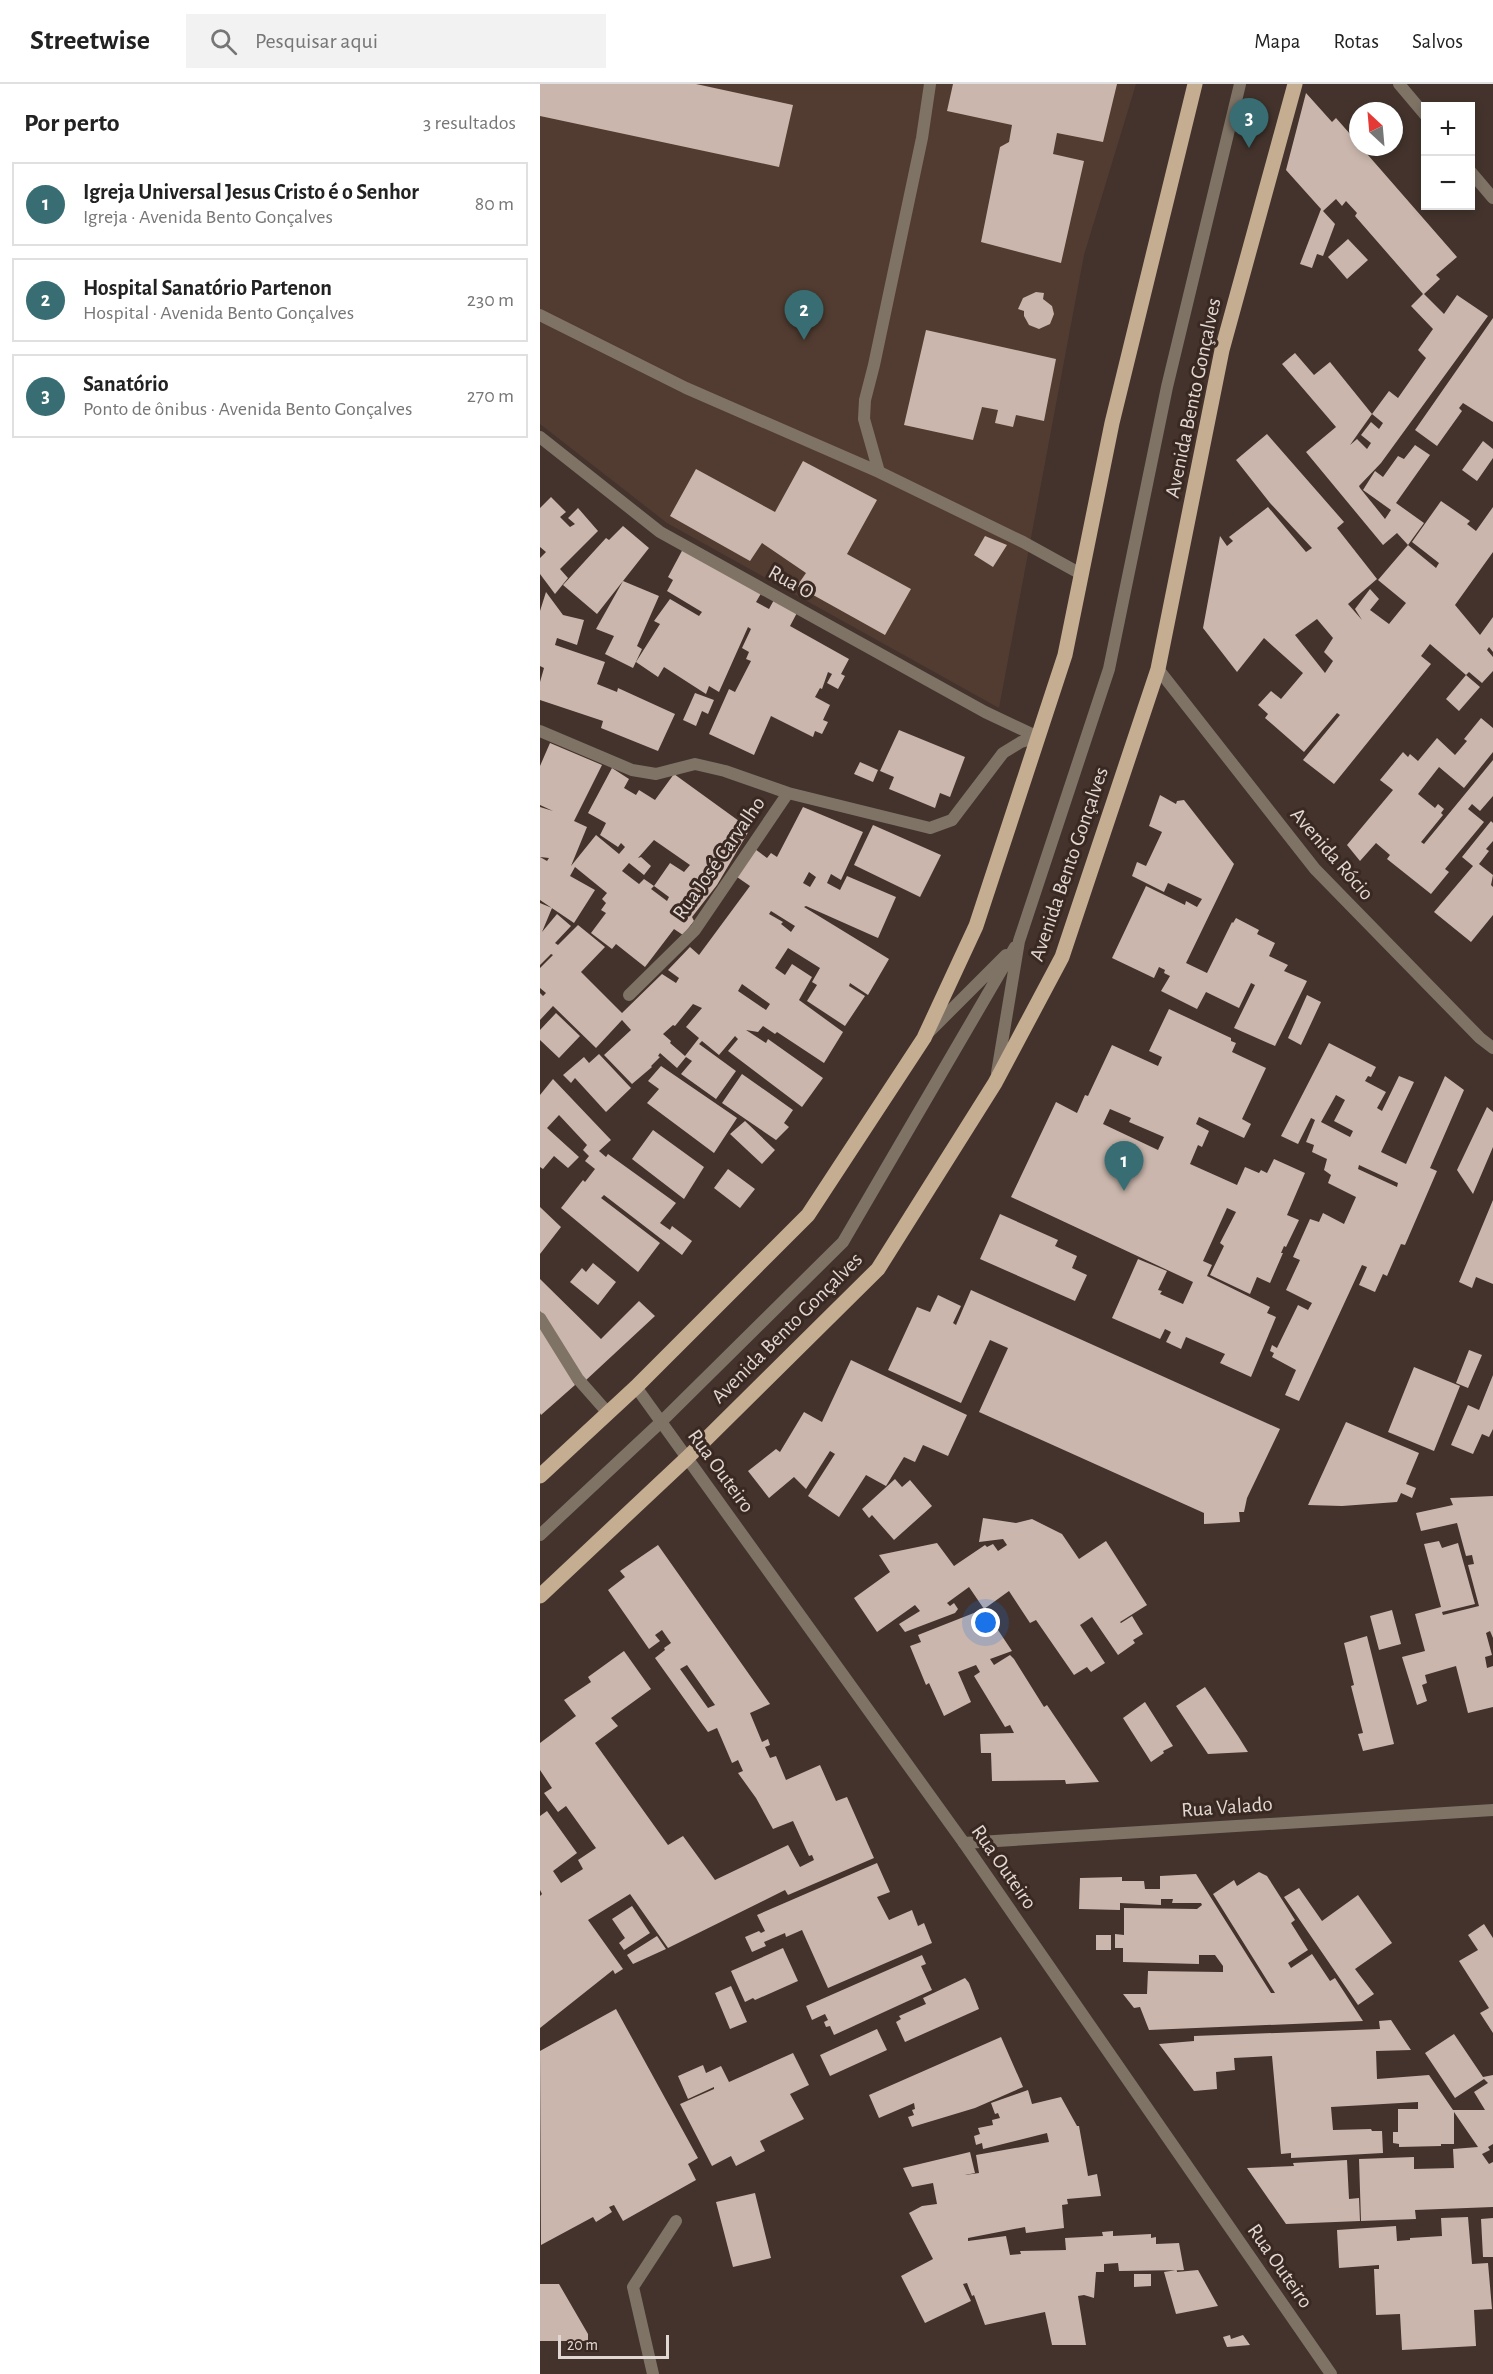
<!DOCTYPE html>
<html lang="pt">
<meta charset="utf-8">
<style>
:root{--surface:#fff;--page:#f2f2f2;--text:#222;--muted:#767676;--line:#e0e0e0;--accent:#386e73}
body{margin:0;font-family:"Alegreya Sans",sans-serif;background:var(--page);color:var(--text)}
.controls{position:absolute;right:18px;top:18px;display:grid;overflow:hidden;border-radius:0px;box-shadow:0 3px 9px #0003}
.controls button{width:54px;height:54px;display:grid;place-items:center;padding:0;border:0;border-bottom:2px solid var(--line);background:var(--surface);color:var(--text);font:30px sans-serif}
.compass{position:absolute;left:809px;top:18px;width:54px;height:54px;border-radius:50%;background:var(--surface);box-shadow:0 3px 9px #0003;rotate:334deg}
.scale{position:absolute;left:18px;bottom:15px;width:111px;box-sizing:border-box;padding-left:6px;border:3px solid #e2d8d3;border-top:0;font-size:16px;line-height:21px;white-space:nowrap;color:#e2d8d3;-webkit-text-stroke:4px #392922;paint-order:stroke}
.you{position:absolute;left:446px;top:1539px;width:21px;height:21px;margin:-15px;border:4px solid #fff;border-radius:50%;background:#1a73e8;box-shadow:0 0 0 9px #1a73e833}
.badge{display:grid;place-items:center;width:39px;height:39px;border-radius:50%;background:var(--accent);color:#fff;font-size:20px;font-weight:700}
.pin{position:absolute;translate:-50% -50px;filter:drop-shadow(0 2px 3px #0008)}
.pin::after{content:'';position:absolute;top:32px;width:21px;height:18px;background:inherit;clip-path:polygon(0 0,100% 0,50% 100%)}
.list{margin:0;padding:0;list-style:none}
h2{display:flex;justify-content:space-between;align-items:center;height:78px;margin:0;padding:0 24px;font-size:26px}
h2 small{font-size:20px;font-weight:400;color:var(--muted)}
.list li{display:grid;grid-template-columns:39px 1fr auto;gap:18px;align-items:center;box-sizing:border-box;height:84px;margin:0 12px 12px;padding:0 12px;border:2px solid var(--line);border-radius:0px}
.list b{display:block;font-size:22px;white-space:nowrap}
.list p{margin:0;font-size:20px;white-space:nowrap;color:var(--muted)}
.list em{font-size:20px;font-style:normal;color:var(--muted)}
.icon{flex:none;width:33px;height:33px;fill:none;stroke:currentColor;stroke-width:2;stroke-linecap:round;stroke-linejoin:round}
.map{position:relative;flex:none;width:953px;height:2290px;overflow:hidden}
header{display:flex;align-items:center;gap:36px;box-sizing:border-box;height:84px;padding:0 30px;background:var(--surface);border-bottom:2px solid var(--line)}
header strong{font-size:28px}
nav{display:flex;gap:33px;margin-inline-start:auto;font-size:21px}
.search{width:420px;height:54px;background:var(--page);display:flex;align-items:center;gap:15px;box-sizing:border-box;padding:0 21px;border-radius:0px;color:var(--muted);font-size:22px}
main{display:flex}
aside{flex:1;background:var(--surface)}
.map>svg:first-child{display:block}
.built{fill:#523c31}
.building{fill:#cab6ac;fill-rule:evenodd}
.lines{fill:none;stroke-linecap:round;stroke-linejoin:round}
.service{stroke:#7f7366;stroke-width:12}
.minor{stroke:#7f7366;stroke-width:12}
.tertiary{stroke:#7f7366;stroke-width:12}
.primary{stroke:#c5ad92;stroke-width:15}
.labels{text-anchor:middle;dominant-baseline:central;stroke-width:6;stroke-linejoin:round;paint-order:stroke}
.street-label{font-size:21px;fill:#e2d8d3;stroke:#392922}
</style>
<header>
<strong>Streetwise</strong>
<div class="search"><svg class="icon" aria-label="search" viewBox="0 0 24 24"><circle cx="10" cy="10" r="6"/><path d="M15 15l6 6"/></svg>Pesquisar aqui</div>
<nav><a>Mapa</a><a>Rotas</a><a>Salvos</a></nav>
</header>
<main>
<aside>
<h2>Por perto<small>3 resultados</small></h2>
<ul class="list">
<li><span class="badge">1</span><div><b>Igreja Universal Jesus Cristo é o Senhor</b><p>Igreja · Avenida Bento Gonçalves</p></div><em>80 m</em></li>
<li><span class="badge">2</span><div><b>Hospital Sanatório Partenon</b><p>Hospital · Avenida Bento Gonçalves</p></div><em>230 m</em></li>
<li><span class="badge">3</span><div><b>Sanatório</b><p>Ponto de ônibus · Avenida Bento Gonçalves</p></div><em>270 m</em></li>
</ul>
</aside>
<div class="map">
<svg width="953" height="2290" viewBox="0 0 953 2290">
<rect width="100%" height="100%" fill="#43332c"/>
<!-- built -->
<path class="built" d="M0,0H596L544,171L459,624L127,439L0,340Z"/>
<!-- building -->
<path class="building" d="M0,0H156L253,21L239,83L0,32Z
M413,0H577L563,58L517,49L513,70L544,77L521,179L441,158L460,63L469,58L472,41L407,27Z
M766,9L792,38L796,34L818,59V63H821L917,173L896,191L900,195L884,210L904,230L917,211L948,232L841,379L819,402L820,404L845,435L851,426L823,406L835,387L843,393L858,372L864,375L875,361L890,371L856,419L884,439L868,461L857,449L843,461L766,368L796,343L742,280L755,269L774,291L790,278L832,330L810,361L817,355L827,365L831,359L821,351L831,338L839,345L843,339L832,330L849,307L858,314L886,274L878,266L893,245L871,222L883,210L815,132L817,129L806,117L802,122L796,115L783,127L795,140L783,172L777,170L772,184L760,180L781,125L746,86Z
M808,155L828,176L807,195L788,173Z
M496,208L504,209L503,215L512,222L514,230L510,240L499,245L489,241L484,232V227L478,225L483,214Z
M953,234V338L923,319L919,324L922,327L897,362L875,346Z
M386,246L516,275L504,337L476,331L473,343L455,339L458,326L442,323L433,356L364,341Z
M727,350L804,438L797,444L837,495L808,520L822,536L815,525L830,505L839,515L830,526L849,540L866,519L838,496L868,461L896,484L899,479L872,458L901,417L930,437L927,440L936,447L953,423V468L915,521L940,551L953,533V568L949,563L947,566L953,573V587L942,599L929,588L926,591L890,560L881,572L891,580L794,700L763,676L800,631L797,629L764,668L725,634L728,630L718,621L731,607L741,615L763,589L724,554L697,588L663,544L680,452L687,462L693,457L689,453L728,423L766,468L772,464L730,419L696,376ZM777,535L793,554L784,568L793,577L785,589L755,551Z
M943,357L953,365V374L937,397L922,386Z
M263,377L337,416L307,470L371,505L345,551L257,502L266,489L222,459L210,477L130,432L156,385L235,428Z
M11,413L26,428L20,433L30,443L35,440L28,434L38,424L58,447L20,485L28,494L15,510L0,490V474L6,468L0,463V424Z
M83,442L109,464L83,497L119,512L97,562L102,565L93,584L65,570L74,552L56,545L83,497L57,530L23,501L66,454L69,456Z
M445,452L467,461L453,483L434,471Z
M144,463L223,506L216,518L229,525L235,514L258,527L250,542L309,575L301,590L305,592L298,605L287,599L292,590L288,588L282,605L280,604L275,613L290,621L283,636L288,638L282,650L275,647L273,653L231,632L214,671L169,650L189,605L195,608L211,577L206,575L209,568L202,564L211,545L208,543L179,608L169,602L166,610L124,583L118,593L96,578L120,540L114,537L130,515L159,532L162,528L127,507L133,496L128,493Z
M6,508L23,531L44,536L37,561L17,554L15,561L65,578L57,600L77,608L78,604L135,630L118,667L61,644L63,637L0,616V598L4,584L0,582V527Z
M926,591L940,603L919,627L906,615Z
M155,609L174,616L168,630L162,627L156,642L143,636Z
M941,634L953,644V668L924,704L899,683L878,710L895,724L898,720L904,725L901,729L903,731L881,758L884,760L953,676V712L940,727L932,720L928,725L944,738L905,785L909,788L891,810L847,775L850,771L836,759L820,777L807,761L853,706L840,696L863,668L868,673L870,670L878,677L897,654L915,671L927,657L924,655Z
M359,646L425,673L410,713L400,709L395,724L349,705L354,693L340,687Z
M10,659L62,681L34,737L47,743L31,782L56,751L79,770L85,763L81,759L78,763L60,751L66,739L48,729L72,684L89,695L84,704L96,711L99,706L115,716L134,690L210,745L177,801L152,833L154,837L143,851L134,845L105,883L76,860L72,865L51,849L66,829L61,826L66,819L62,815L67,809L35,783L30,792L55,806L34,839L0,816V773L7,777L9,774L0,773V723L13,727L0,721V682ZM114,756L150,781L144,788L130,779L114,802L129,813L127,817L111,805L114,802L104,795L99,800L82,787L89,779L104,791L111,782L101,773L98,774Z
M320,678L338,686L333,698L314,690Z
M620,711L636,720L637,717L644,716L694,780L646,879L667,889L692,838L693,839L696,834L719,846L717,850L735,859L729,872L748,881L744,887L767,897L735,962L694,944L715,901L711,899L699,924L666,908L657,925L621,907L630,892L624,889L625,886L619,883L614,894L572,874L606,802L645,821L646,817L657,823L662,815L628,799L624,808L592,792L597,778L606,782L622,748L609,742Z
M263,723L323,748L301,796L291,790L287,799L300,806L307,792L356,813L338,854L266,822L264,823L349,875L328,911L310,899L309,902L325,912L305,942L267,917L277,901L272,898L280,884L248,864L235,884L245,891L252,880L272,893L259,916L303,948L284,979L237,948L235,950L223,942L218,948L206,946L226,959L228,955L283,994L262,1023L188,967L198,955L195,952L179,971L162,957L159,960L196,987L176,1015L141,990L152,977L146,973L137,984L120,969L118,972L120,973L111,982L112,983L92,1000L64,971L91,946L82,936L56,964L13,922L0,936V909L3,912L6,909L0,904V884L13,871L11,870L0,881V819L12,824L2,848L17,830L31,842L15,859L18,861L38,841L65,863L41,888L82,929L122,890L136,899L139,894L128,886L150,863L159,871L210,802L197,793L215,765L227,774L231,769L237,773ZM269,788L276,793L270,803L263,799ZM231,827L255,842L251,848L241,840L243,838L229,830ZM202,900L230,920L226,926L198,907ZM153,920L162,924L146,943L159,954L145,972L130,959L131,957L123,950L133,941L135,942Z
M951,737L953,739V757L946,765L949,767L939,780L953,791L951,801L953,803V831L931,858L894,828L933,782L922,773Z
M333,741L401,771L380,813L314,781Z
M767,911L781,918L761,961L748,954Z
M629,925L691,954V957L696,959L692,968L726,984L702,1035L711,1040L704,1054L659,1033L656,1040L669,1047L662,1063L658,1061L650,1080L697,1101L705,1083L719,1089L721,1086L727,1089L734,1075L765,1089L747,1131L759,1136L746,1163L744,1162L741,1169H743L730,1199L717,1193L710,1210L670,1191L684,1162L680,1159L696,1128L687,1124L663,1177L672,1181L667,1192L730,1223L727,1229L736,1233L711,1293L680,1279L685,1270L646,1253L641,1265L626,1258L631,1248L625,1245L620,1255L572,1234L598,1175L627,1187L618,1206L622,1207L620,1210L643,1220L653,1198L471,1113L516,1018L537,1029L545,1011L548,1012L572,961L618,982L622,973L609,967ZM570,1025L591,1034L589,1038L624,1053L618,1066L563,1040Z
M16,929L40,952L19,974L0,956V946Z
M789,959L836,983L831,993L828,992L825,997L846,1008L837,1024L842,1027L859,992L874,998L841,1068L866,1080L905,992L924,1006L890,1084L897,1087L865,1161L861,1160L847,1192L843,1190L835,1208L819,1201L827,1183L822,1181L759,1317L745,1311L756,1286L732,1273L734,1269L730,1267L732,1261L737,1264L758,1221L768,1226L772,1219L746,1206L760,1176L753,1173L770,1135L779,1138L783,1129L804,1140L816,1113L788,1099L791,1091L784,1086L787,1075L772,1068L774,1061L766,1058L775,1036L771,1034L758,1060L741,1052ZM796,1011L805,1016L794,1037L813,1047L810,1053L781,1038ZM819,1081L858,1099L857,1103L818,1085Z
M59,970L91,1004L66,1028L35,994L31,999L23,991L44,973L49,979Z
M121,982L197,1034L174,1069L107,1019L119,1005L108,997Z
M202,990L253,1026L244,1039L249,1043L236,1056L182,1019Z
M13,995L71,1056L59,1067L66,1073L68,1070L136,1119L120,1139L130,1146L132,1142L152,1157L142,1171L64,1111L61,1114L120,1159L98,1188L21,1124L43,1096L45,1098L55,1085L45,1077L49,1072L43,1066L47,1061L19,1031L7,1044L39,1073L28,1084L14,1072L3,1085L0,1083V1011Z
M947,1023L953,1028V1063L933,1110L917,1086Z
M205,1037L235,1066L222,1080L190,1050Z
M113,1046L164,1083L144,1115L92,1075Z
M188,1085L215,1105L200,1124L174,1104Z
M953,1116V1200L936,1193L932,1204L919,1198Z
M0,1123L21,1143L0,1170Z
M460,1130L518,1156L515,1162L537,1172L532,1184L547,1191L535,1217L440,1175Z
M53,1179L76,1198L58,1221L30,1198L42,1184L46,1188Z
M0,1195L61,1255L99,1217L115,1232L45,1297L0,1227Z
M431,1206L740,1345L707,1414L704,1428H699L700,1438L664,1440V1429L439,1328L468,1264L450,1256L421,1319L348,1286L377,1223L390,1228L398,1211L421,1222L413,1239L416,1241Z
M0,1237L35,1301L1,1331L0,1329Z
M929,1266L942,1271L928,1304L916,1299Z
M311,1276L427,1331L408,1372L383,1361L375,1378L364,1373L346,1402L326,1391L299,1433L268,1412L295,1370L290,1367L266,1405L254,1393L229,1414L208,1387L236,1365L240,1368L264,1328L282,1338Z
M874,1283L920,1302L894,1367L848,1348Z
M953,1291V1345L949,1353L942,1350L933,1370L911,1361L928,1321L939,1326Z
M806,1338L879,1369L866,1400L876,1404L872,1414L861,1409L857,1418L802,1422L768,1421Z
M355,1395L362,1403L370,1396L392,1422L354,1456L332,1431L329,1434L322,1425Z
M953,1412V1554L950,1547L946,1549L952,1571L945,1573L947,1584L953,1582V1623L928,1629L916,1582L885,1591L887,1599L882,1601L887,1617L877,1621L862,1573L885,1567L875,1530L901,1523L884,1460L899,1457L902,1464L918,1459L935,1520L902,1528L903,1531L939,1522L928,1481L934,1480L932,1471L926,1472L917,1439L881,1447L876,1429L913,1421L910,1414Z
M443,1434L476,1439L492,1435L522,1450L539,1475L566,1457L607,1521L580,1538L581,1539L592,1532L603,1550L593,1556L595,1559L578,1571L552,1533L540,1541L565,1579L551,1588L547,1583L534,1591L496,1536L490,1539L469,1507L444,1525L429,1503L407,1519L410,1522L414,1519L418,1525L415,1529L365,1548L359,1540L380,1527L375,1521L337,1548L314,1514L350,1488L339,1471L397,1459L414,1482L445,1461L447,1463L453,1460L458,1467L467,1461L463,1455L439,1458Z
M118,1461L230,1620L210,1629L222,1658L228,1655L230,1661L225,1663L230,1674L236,1672L246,1696L280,1681L296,1717L307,1713L334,1774L248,1811L245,1806L128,1864L90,1810L48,1836L83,1885L75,1890L73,1886L0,1944V1812L2,1810L0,1806V1732L7,1727L37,1769L13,1787L21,1799L43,1785L38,1776L56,1764L26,1722L18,1728L4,1709L12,1704L0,1686V1659L36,1632L24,1616L51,1598L48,1593L84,1567L111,1605L71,1634L78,1642L55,1659L128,1761L143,1752L175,1796L248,1761L260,1783L274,1776L272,1771L269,1772L253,1737L233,1745L216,1714L198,1689L203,1687L198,1676L192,1679L177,1644L168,1648L115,1574L125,1566L124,1564L131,1559L122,1546L115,1551L120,1557L109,1565L68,1506L85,1493L80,1487ZM147,1581L175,1621L168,1624L140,1585Z
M444,1525L472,1567L450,1575L454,1581L470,1571L474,1575L504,1623L507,1621L559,1698L526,1700L525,1696L452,1697L451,1669H441L440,1650L474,1649L470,1641L465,1643L434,1592L440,1588L436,1581L418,1588L431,1618L404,1632L389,1599L386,1601L370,1562L381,1558L378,1551Z
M852,1526L861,1560L839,1566L830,1532Z
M827,1552L854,1660L823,1667L818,1650L823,1649L811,1602L814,1601L804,1559Z
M665,1603L698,1652L708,1668L668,1670L636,1622Z
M605,1618L633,1662L623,1667L624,1669L611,1678L583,1634Z
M337,1779L350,1808L337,1813L349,1836L372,1826L378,1842L384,1839L392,1859L288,1904L262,1846L246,1853L245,1849L224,1858L226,1862L212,1868L205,1853L219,1847L221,1849L225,1847L217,1831Z
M719,1788L727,1792L755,1836L751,1839L768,1866L748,1879L751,1884L772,1870L790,1897L795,1894L823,1937L609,1946L600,1923L594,1924L583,1910H607L608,1887L683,1888V1882L675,1871H659V1880L583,1878V1864H575V1850L584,1851V1824L657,1825L662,1821L661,1819H632L633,1815H621V1821L580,1819V1826L539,1825L540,1794L582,1793V1797H604L605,1805H620V1792L656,1790L731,1909H735L673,1810L694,1796L697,1802Z
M759,1804L782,1837L818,1811L852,1859L815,1885L834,1910L818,1921L744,1813Z
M92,1822L110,1849L84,1866L79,1859L85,1854L72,1835Z
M944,1840L953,1854V1949L940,1929L949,1924L919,1877L938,1866L928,1851Z
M556,1851H571V1866H556Z
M117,1852L126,1865L93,1880L87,1871Z
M243,1864L258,1897L215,1916L213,1914L205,1918L191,1887Z
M382,1871L386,1880L381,1882L392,1906L294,1951L290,1942L286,1943L284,1938L288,1936L285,1930L272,1936L266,1922Z
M425,1894L429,1899L439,1925L365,1958L356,1938L361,1935L359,1932L386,1920L383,1914Z
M191,1902L207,1938L190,1945L175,1909Z
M76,1925L158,2074L148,2080L156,2096L83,2137L74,2121L69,2123L72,2128L56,2138L53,2133L1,2161L0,1967Z
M851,1936L871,1966L836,1967L837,1995L889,1991L913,2026H945L934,2008L948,1999L944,1995L915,2014L885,1969L914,1950L943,1993L953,1991V2060L948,2063L950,2066L942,2070L949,2080L953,2078V2123L875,2126L876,2135L821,2137L819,2075L874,2073V2085L914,2084L913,2065L938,2063L914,2028V2060H901V2062L859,2063V2060L853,2059V2048H858V2025H878V2018L791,2023L793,2046L831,2045L832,2047H842L843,2069L751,2074V2069L741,2070L732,1972L694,1974L695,1986L676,1988L677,2005L654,2007L619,1960L654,1957V1952L840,1945L839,1937Z
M337,1945L347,1966L290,1992L280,1971Z
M461,1953L483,2003L435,2024L372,2043L368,2033L374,2031L372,2026L375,2025L374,2019L339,2034L329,2011Z
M253,1969L269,2001L250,2010L264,2035L220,2057L225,2067L196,2082L191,2072L172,2082L140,2020L174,2005V2003L148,2015L138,1992L163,1981L166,1989L181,1982L189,1998Z
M488,2006L492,2020L521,2013L537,2042H539L548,2092L557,2090L561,2112L527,2115L528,2120L522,2121L524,2144L486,2149L485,2143L428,2154V2157L466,2152L470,2171L481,2170L480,2167L526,2166L525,2154L563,2152L562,2148L573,2147V2152L611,2150V2154L616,2153V2160L639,2159L644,2186L579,2187L578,2179L564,2180V2188H556L554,2214L544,2211L538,2212L546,2261H512L505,2228L445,2241L434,2211L432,2212L427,2199L423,2200L431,2217L385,2239L361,2192L393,2175L369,2129L382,2122L397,2120L393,2099L372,2103L363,2084L430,2068L435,2089L425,2091L439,2089L436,2071L509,2058L507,2049L443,2065L442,2059L436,2061L434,2052L440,2050L438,2044L453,2041L452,2036L460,2034L458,2029L455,2030L451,2019Z
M807,2076L809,2115L819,2114L820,2137L746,2140L707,2084L754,2082L753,2079Z
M215,2109L231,2174L193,2183L176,2118Z
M928,2133L932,2180L948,2179L952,2225L934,2226L936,2262L862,2266L860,2230L836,2231L834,2185H839V2181L799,2184L797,2146L856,2142L857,2157L870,2156V2154L902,2152L901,2134Z
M953,2134V2173H943L941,2135Z
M637,2186V2188L658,2186L678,2222L636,2230L624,2188Z
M594,2190H611V2202L594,2203Z
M0,2200H19L48,2250V2257H0Z
M690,2251L691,2255L703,2251L710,2261L687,2263L683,2253Z"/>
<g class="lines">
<!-- service -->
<path class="service" d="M0,231L146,304L339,388L483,458L541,490
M0,353L120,448L445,628L498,653
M339,388L324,335L325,316L334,281L382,54L390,0
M0,647L92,686L116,690L155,680L185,687L248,709L390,744L412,736L463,669L481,658L498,653
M89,911L155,846L248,709
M389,948L466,871
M457,989L479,857L569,585L627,303L700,0
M0,1234L38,1295L68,1329
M0,1451L121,1338L303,1158L475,863
M113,2290L93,2203L136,2137"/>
<!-- minor -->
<path class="minor" d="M859,0L886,32
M930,87L953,114
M618,585L775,785L940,954L953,964
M424,1759L953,1726"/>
<!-- tertiary -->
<path class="tertiary" d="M96,1303L424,1759L791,2290"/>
<!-- primary -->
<path class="primary" d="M0,1392L96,1303L268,1131L384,954L436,842L525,571L572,339L655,0
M0,1512L147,1374L338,1185L455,999L522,873L618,585L682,266L755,0"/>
</g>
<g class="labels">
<!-- street labels -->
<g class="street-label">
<text transform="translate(653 314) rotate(-78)">Avenida Bento Gonçalves</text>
<text transform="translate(251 498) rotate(29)">Rua O</text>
<text transform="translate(792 770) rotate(49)">Avenida Rócio</text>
<text transform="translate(179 774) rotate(-55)">Rua José Carvalho</text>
<text transform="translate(529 780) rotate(-71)">Avenida Bento Gonçalves</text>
<text transform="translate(247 1244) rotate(-45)">Avenida Bento Gonçalves</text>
<text transform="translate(181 1387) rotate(54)">Rua Outeiro</text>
<text transform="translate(687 1723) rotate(-4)">Rua Valado</text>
<text transform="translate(464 1783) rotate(55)">Rua Outeiro</text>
<text transform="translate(740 2182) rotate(55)">Rua Outeiro</text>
</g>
</g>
</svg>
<div class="controls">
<button>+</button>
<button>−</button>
</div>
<svg class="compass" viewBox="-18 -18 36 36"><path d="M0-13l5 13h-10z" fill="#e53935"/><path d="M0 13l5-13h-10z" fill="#767676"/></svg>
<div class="scale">20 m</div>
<div class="you"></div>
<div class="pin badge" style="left:584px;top:1107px">1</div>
<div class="pin badge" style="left:264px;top:256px">2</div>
<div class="pin badge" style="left:709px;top:64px">3</div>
</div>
</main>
